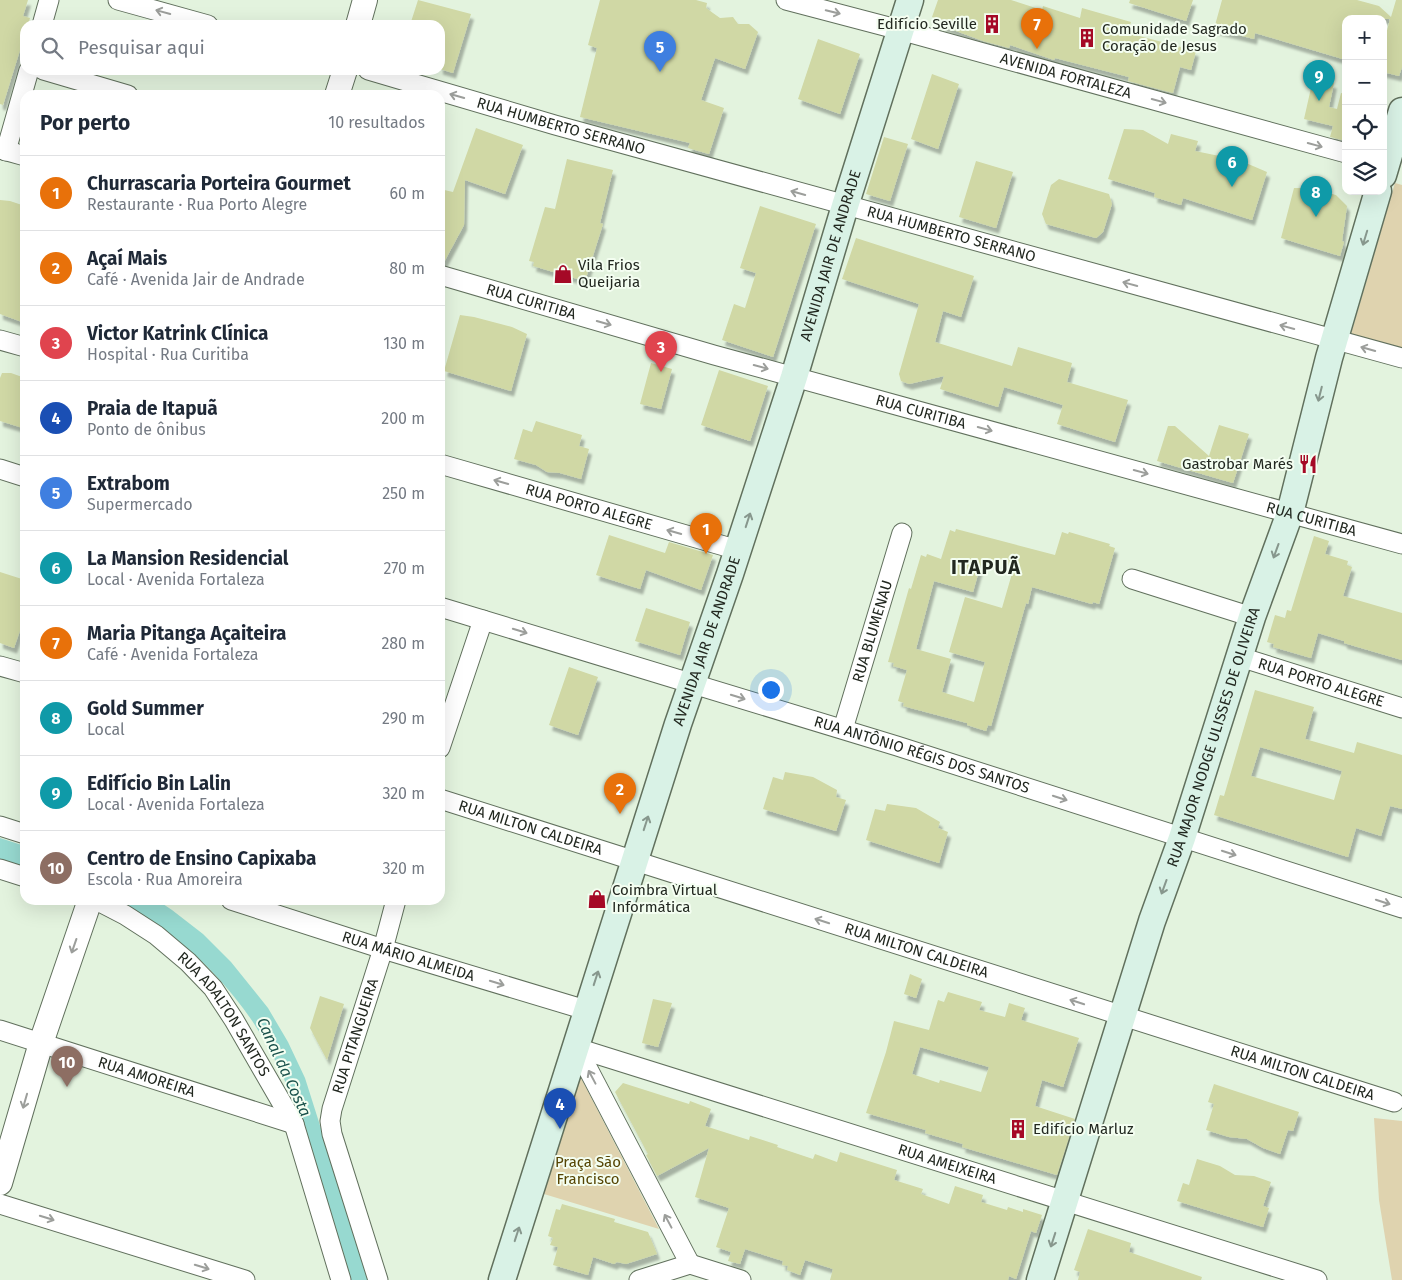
<!DOCTYPE html>
<html lang="pt">
<meta charset="utf-8">
<style>
:root{--surface:#fff;--page:#f2f2f3;--text:#1f2937;--muted:#747a83;--line:#e0e1e3;--accent:#a50926}
body{margin:0;font-family:"Fira Sans",sans-serif;background:var(--page);color:var(--text)}
.controls{position:absolute;right:15px;top:15px;display:grid;overflow:hidden;border-radius:10px;box-shadow:0 5px 20px #0002}
.controls button{width:45px;height:45px;display:grid;place-items:center;padding:0;border:0;border-bottom:1px solid var(--line);background:var(--surface);color:var(--text);font:25px sans-serif}
.you{position:absolute;left:770px;top:689px;width:18px;height:18px;margin:-12px;border:4px solid #fff;border-radius:50%;background:#1a73e8;box-shadow:0 0 0 8px #1a73e833}
.badge{display:grid;place-items:center;width:32px;height:32px;border-radius:50%;background:var(--accent);color:#fff;font-size:16px;font-weight:700}
.pin{position:absolute;translate:-50% -41px;filter:drop-shadow(0 1px 2px #0008)}
.pin::after{content:'';position:absolute;top:26px;width:18px;height:15px;background:inherit;clip-path:polygon(0 0,100% 0,50% 100%)}
.list{margin:0;padding:0;list-style:none}
h2{display:flex;justify-content:space-between;align-items:center;height:65px;margin:0;padding:0 20px;font-size:21px}
h2 small{font-size:16px;font-weight:400;color:var(--muted)}
.list li{display:grid;grid-template-columns:32px 1fr auto;gap:15px;align-items:center;box-sizing:border-box;height:75px;padding:0 20px;border-top:1px solid var(--line)}
.list b{display:block;font-size:19px;white-space:nowrap}
.list p{margin:0;font-size:16px;white-space:nowrap;color:var(--muted)}
.list em{font-size:16px;font-style:normal;color:var(--muted)}
.icon{flex:none;width:28px;height:28px;fill:none;stroke:currentColor;stroke-width:2;stroke-linecap:round;stroke-linejoin:round}
.map{position:relative;flex:none;width:1402px;height:1280px;overflow:hidden}
.search{position:absolute;background:var(--surface);box-shadow:0 5px 20px #0002;left:20px;top:20px;width:425px;height:55px;display:flex;align-items:center;gap:12px;box-sizing:border-box;padding:0 18px;border-radius:15px;color:var(--muted);font-size:19px}
.panel{position:absolute;background:var(--surface);box-shadow:0 5px 20px #0002;left:20px;top:90px;width:425px;height:815px;border-radius:15px}
.map>svg:first-child{display:block}
.green{fill:#dfd3af}
.water{fill:#97d9d0}
.building{fill:#d0d8a5;fill-rule:evenodd;filter:url(#shadow)}
.lines{fill:none;stroke-linecap:round;stroke-linejoin:round}
.minor-casing{stroke:#61705d;stroke-width:21}
.tertiary-casing{stroke:#61705d;stroke-width:26}
.secondary-casing{stroke:#61705d;stroke-width:29}
.minor{stroke:#fff;stroke-width:19}
.tertiary{stroke:#fff;stroke-width:24}
.secondary{stroke:#d9f2e6;stroke-width:26}
.oneway{stroke:#9c9e9b}
.oneway2{stroke:#87978d}
.labels{text-anchor:middle;dominant-baseline:central;stroke-width:4;stroke-linejoin:round;paint-order:stroke}
.poi-label{font-size:15px;fill:#222820;stroke:#f4fef1;text-anchor:start}
.street-label{font-size:15px;fill:#222820;stroke:#f4fef1}
.park-label{font-size:15px;fill:#554403;stroke:#f4fef1}
.water-label{font-size:16px;font-style:italic;fill:#19514b;stroke:#f4fef1}
.district-label{font-size:20px;font-weight:bold;letter-spacing:1px;fill:#222820;stroke:#f4fef1}
</style>
<div class="map">
<svg width="1402" height="1280" viewBox="0 0 1402 1280">
<defs>
<filter id="shadow"><feDropShadow dx="3" dy="5.5" stdDeviation="1" flood-color="#0004"/></filter>
</defs>
<rect width="100%" height="100%" fill="#e3f3de"/>
<!-- green -->
<path class="green" d="M1395,183L1402,185V349L1351,334Z
M580,1076L659,1229L544,1194Z
M1374,1118L1402,1121V1280H1392L1379,1200Z"/>
<!-- water -->
<path class="water" d="M0,838L25,846V869L0,861Z
M116,900H157L172,910L203,934L231,962L268,1008L288,1042L305,1078L369,1280H349C337,1241 325,1203 314,1164C304,1132 294,1099 279,1068C245,996 187,937 116,900Z"/>
<!-- building -->
<path class="building" d="M0,0H28L23,16L30,18L28,25H25V34L3,105L0,104Z
M418,0L471,14L453,73L440,69V25H410Z
M600,0H696L707,3L706,8L720,18L733,17L738,24H749L758,32L745,69L715,58L701,100L724,108L709,154L688,148L690,143L580,117L597,48L588,45Z
M938,0H1011L1042,10L1043,6L1080,18L1082,8L1131,22L1128,33L1196,51L1191,70L1180,67L1173,93L1128,81L1129,77L1055,58L1054,60L1010,45L1009,48L983,41L940,25L942,21L932,17Z
M1130,0H1193L1186,21L1129,3Z
M1222,0H1357L1379,6L1391,17L1396,0H1402V67L1399,76L1383,72V46L1390,19H1346V60L1255,33L1254,39L1214,29Z
M818,39L860,54L840,114L798,99Z
M932,74L959,84L938,149L911,139Z
M1313,79L1334,83L1329,107L1337,109L1341,93L1346,94V141L1330,137L1333,126L1304,119Z
M476,128L523,145L505,194L465,180L464,225L443,264H440V189L453,192Z
M1124,129L1143,130L1168,144L1171,134L1198,141L1195,151L1239,160L1267,172L1252,220L1183,198L1181,205L1154,197L1155,193L1108,179Z
M884,137L908,144L890,201L866,194Z
M567,159L613,170L600,223L603,224L586,278L582,277L581,280L533,266L534,262L529,261L545,207L555,209Z
M976,161L1013,172L996,228L959,217Z
M1059,179L1109,194L1112,204L1103,232L1096,238L1046,224L1042,214L1051,185Z
M1294,188H1309L1336,195L1347,206L1342,241L1344,242L1340,256L1281,238Z
M0,200L10,201L25,206V323L0,314Z
M760,206L816,224L773,357L722,340L734,304L745,308L756,273L740,268Z
M856,238L974,276L961,317L943,311L935,342L1012,366L1018,347L1072,363L1067,382L1128,400L1115,442L1057,424L1063,405L1004,387L998,407L940,389L944,376L909,384L901,381L899,374L919,304L842,279Z
M460,315L474,317L512,327L527,334L511,391L444,371Z
M651,363L672,369L661,409L640,404Z
M719,370L768,386L750,441L701,425Z
M2,373H11L25,378V421L23,428L0,421V378Z
M536,421L582,435L579,446L589,449L581,479L560,473L547,472L536,465L514,459L523,429L532,432Z
M1219,425L1249,434L1233,483L1157,461L1168,426H1175L1209,456Z
M956,529L1055,555L1062,532L1068,534L1069,532L1110,544L1109,546L1115,548L1099,604L1093,602L1092,604L1032,587L1028,604L1026,603L991,726L988,725L986,731L967,725V723L903,706L904,703L898,701L907,670L893,666L894,663L888,662L909,588L911,589L921,555L926,557L927,554L941,559L950,530L955,532ZM982,560L1013,570L1002,608L965,597L949,652L985,662L974,702L942,692L951,659L916,649L934,581L973,592Z
M609,535L665,553L669,542L713,555L701,590L646,570L640,589L596,575Z
M1314,536L1329,541L1325,554L1348,561L1347,565L1352,567L1343,596L1402,613V660L1344,643V641L1318,633L1311,658L1273,647L1274,644L1267,642L1275,615L1285,618L1287,610L1291,611Z
M0,572L25,580V616L14,648L0,643Z
M646,608L690,622L680,655L635,641Z
M569,667L598,677L578,735L549,725Z
M1255,690L1314,707L1305,739L1354,753L1357,742L1402,755V809L1390,806L1381,836L1356,828L1348,857L1214,815L1220,795L1224,796ZM1260,747L1342,771L1334,800L1251,776Z
M785,772L813,777L837,790L836,797L846,800L836,831L763,809L773,777L783,780Z
M887,804L916,808L940,822L938,828L948,832L939,863L866,840L875,809L885,811Z
M910,974L922,979L916,998L904,994Z
M948,992L982,1002L979,1010L1005,1017L1009,1003L1025,1008L1021,1020L1079,1038L1063,1087L1042,1080L1035,1106L1075,1119L1057,1175L962,1147L963,1144L925,1133L926,1130L866,1113L886,1052L894,1021L929,1030L938,1000L944,1002ZM920,1047L989,1067L981,1092L940,1080L939,1083L912,1074Z
M320,996L344,1004L327,1060L310,1028Z
M653,999L672,1003L658,1047L642,1043Z
M623,1083L689,1104L690,1101L711,1109L705,1126L749,1140L750,1136L778,1145L777,1147L813,1159L815,1154L837,1162L840,1152L897,1170L894,1180L923,1189L921,1194L949,1204L955,1186L983,1195L981,1202L1007,1210L1008,1207L1023,1212V1209L1042,1215L1036,1233L1031,1231L1016,1279L1009,1276L1008,1280H830L833,1269L805,1260L800,1275L787,1270L788,1266L782,1265L783,1261L745,1249L740,1264L728,1261L731,1252L716,1247L729,1208L695,1197L709,1148L657,1176L646,1155L648,1154L615,1092Z
M1214,1084L1299,1112L1293,1131L1288,1130L1280,1154L1263,1148L1247,1139L1229,1137L1206,1130L1214,1104L1208,1102Z
M1197,1159L1220,1166L1235,1175L1254,1176L1271,1182L1263,1206L1269,1208L1263,1227L1177,1201L1183,1183L1189,1185Z
M562,1204L615,1219L614,1222L648,1232L657,1254L626,1264L617,1262L614,1264L593,1257L588,1275L553,1265L558,1247L550,1245L553,1238L548,1236L556,1209L560,1210Z
M1088,1229L1131,1243L1129,1252L1202,1277L1201,1280H1078L1080,1272L1074,1270Z"/>
<g class="lines">
<!-- minor casing -->
<g class="minor-casing">
<g id="minor">
<path d="M118,0L208,25"/>
<path id="s1" d="M786,0L900,30L1346,153"/>
<path d="M42,25L49,0"/>
<path d="M43,70L128,95"/>
<path id="s2" d="M368,70L555,125L1402,358"/>
<path d="M0,149L25,156"/>
<path d="M6,151L29,70"/>
<path id="s3" d="M440,275L714,355L1402,544"/>
<path d="M0,340L25,347"/>
<path id="s4" d="M440,464L738,550"/>
<path d="M0,469L25,477"/>
<path d="M1132,579L1252,617"/>
<path id="s5" d="M440,607L897,746L1402,908"/>
<path id="s6" d="M1240,657L1402,708"/>
<path d="M0,666L25,673"/>
<path id="s7" d="M843,729L902,533"/>
<path d="M440,748L483,620"/>
<path id="s8" d="M440,799L1394,1102"/>
<path d="M0,826L25,834"/>
<path d="M0,869L25,877"/>
<path id="s9" d="M96,900L125,915L156,935L188,962L213,988L234,1020L294,1124L341,1280"/>
<path id="s10" d="M231,900L383,949L586,1010"/>
<path id="s11" d="M0,1030L294,1124"/>
<path id="s12" d="M577,1048L1317,1280"/>
<path d="M577,1048L690,1264"/>
<path d="M0,1204L245,1280"/>
<path id="s13" d="M378,1280L332,1134L330,1121L332,1109L383,949L396,900"/>
<path d="M639,1280L690,1264L741,1280"/>
</g>
</g>
<!-- tertiary casing -->
<g class="tertiary-casing">
<path id="tertiary" d="M358,25L365,0
M337,95L345,70
M0,1183L41,1043L90,900"/>
</g>
<!-- secondary casing -->
<g class="secondary-casing">
<g id="secondary">
<path d="M1383,175L1402,111"/>
<path id="s14" d="M502,1280L678,724L730,574L794,377L845,206L910,0"/>
<path id="s15" d="M1040,1280L1152,921L1182,838L1252,617L1290,513L1329,358L1378,191"/>
</g>
</g>
<!-- minor -->
<use href="#minor" class="minor"/>
<!-- tertiary -->
<use href="#tertiary" class="tertiary"/>
<!-- secondary -->
<use href="#secondary" class="secondary"/>
</g>
<!-- one-way arrows -->
<defs><path id="oneway-shaft" d="M-6 0H5M1.5-3L5.5 0L1.5 3" fill="none" stroke-width="1.6" stroke-linecap="round" stroke-linejoin="round" transform="scale(1.25)"/></defs>
<g class="oneway">
<use href="#oneway-shaft" transform="translate(163 12) rotate(-165)"/>
<use href="#oneway-shaft" transform="translate(833 12) rotate(14)"/>
<use href="#oneway-shaft" transform="translate(457 96) rotate(-164)"/>
<use href="#oneway-shaft" transform="translate(1159 101) rotate(15)"/>
<use href="#oneway-shaft" transform="translate(1315 145) rotate(15)"/>
<use href="#oneway-shaft" transform="translate(798 193) rotate(-164)"/>
<use href="#oneway-shaft" transform="translate(1130 284) rotate(-165)"/>
<use href="#oneway-shaft" transform="translate(604 323) rotate(16)"/>
<use href="#oneway-shaft" transform="translate(1287 327) rotate(-165)"/>
<use href="#oneway-shaft" transform="translate(1368 349) rotate(-164)"/>
<use href="#oneway-shaft" transform="translate(761 367) rotate(15)"/>
<use href="#oneway-shaft" transform="translate(985 429) rotate(15)"/>
<use href="#oneway-shaft" transform="translate(1141 472) rotate(15)"/>
<use href="#oneway-shaft" transform="translate(501 482) rotate(-164)"/>
<use href="#oneway-shaft" transform="translate(674 532) rotate(-164)"/>
<use href="#oneway-shaft" transform="translate(520 631) rotate(17)"/>
<use href="#oneway-shaft" transform="translate(738 697) rotate(17)"/>
<use href="#oneway-shaft" transform="translate(1060 798) rotate(18)"/>
<use href="#oneway-shaft" transform="translate(1229 853) rotate(18)"/>
<use href="#oneway-shaft" transform="translate(1383 902) rotate(18)"/>
<use href="#oneway-shaft" transform="translate(822 921) rotate(-162)"/>
<use href="#oneway-shaft" transform="translate(74 946) rotate(109)"/>
<use href="#oneway-shaft" transform="translate(497 983) rotate(17)"/>
<use href="#oneway-shaft" transform="translate(1077 1002) rotate(-162)"/>
<use href="#oneway-shaft" transform="translate(592 1077) rotate(-118)"/>
<use href="#oneway-shaft" transform="translate(25 1101) rotate(106)"/>
<use href="#oneway-shaft" transform="translate(47 1218) rotate(17)"/>
<use href="#oneway-shaft" transform="translate(668 1221) rotate(-118)"/>
<use href="#oneway-shaft" transform="translate(202 1267) rotate(17)"/>
</g>
<g class="oneway2">
<use href="#oneway-shaft" transform="translate(1365 238) rotate(107)"/>
<use href="#oneway-shaft" transform="translate(1320 394) rotate(104)"/>
<use href="#oneway-shaft" transform="translate(748 520) rotate(-72)"/>
<use href="#oneway-shaft" transform="translate(1276 551) rotate(110)"/>
<use href="#oneway-shaft" transform="translate(646 823) rotate(-72)"/>
<use href="#oneway-shaft" transform="translate(1164 887) rotate(110)"/>
<use href="#oneway-shaft" transform="translate(596 978) rotate(-72)"/>
<use href="#oneway-shaft" transform="translate(517 1234) rotate(-72)"/>
<use href="#oneway-shaft" transform="translate(1053 1240) rotate(108)"/>
</g>
<!-- icons -->
<defs>
<g id="building-bare" transform="scale(1.5)"><path d="M-4-6H4V6H1V3H-1V6H-4ZM-2.5-4.3h1.7v1.8h-1.7ZM.8-4.3h1.7v1.8H.8ZM-2.5-1h1.7V.8h-1.7ZM.8-1h1.7V.8H.8Z" fill="#a50926" stroke="#f4fef1" stroke-width="2.5" paint-order="stroke"/></g>
<g id="shop-bare" transform="scale(1.5)"><path d="M-5-2.5h2.3a2.7 3.5 0 0 1 5.4 0H5L5.5 6h-11ZM-1.5-2.5h3a1.5 2.3 0 0 0-3 0Z" fill="#a50926" stroke="#f4fef1" stroke-width="2.5" paint-order="stroke"/></g>
<g id="restaurant-bare" transform="scale(1.5)"><path d="M-5-6h1v4h1v-4h1v4h1v-4h1v5L-1.5 .5V6h-2V.5L-5-1ZM5-6V6H3V1.5H1.5Q1.5-4 5-6Z" fill="#a50926" stroke="#f4fef1" stroke-width="2.5" paint-order="stroke"/></g>
</defs>
<g fill-rule="evenodd">
<use href="#building-bare" x="992" y="24"/>
<use href="#building-bare" x="1087" y="38"/>
<use href="#shop-bare" x="563" y="274"/>
<use href="#restaurant-bare" x="1308" y="464"/>
<use href="#shop-bare" x="597" y="899"/>
<use href="#building-bare" x="1018" y="1129"/>
</g>
<g class="labels">
<!-- poi labels -->
<g class="poi-label">
<text x="977" y="24" text-anchor="end">Edifício Seville</text>
<text x="1102" y="29">Comunidade Sagrado<tspan x="1102" dy="17">Coração de Jesus</tspan></text>
<text x="578" y="265">Vila Frios<tspan x="578" dy="17">Queijaria</tspan></text>
<text x="1293" y="464" text-anchor="end">Gastrobar Marés</text>
<text x="612" y="890">Coimbra Virtual<tspan x="612" dy="17">Informática</tspan></text>
<text x="1033" y="1129">Edifício Marluz</text>
</g>
<!-- street labels -->
<g class="street-label">
<text stroke="none"><textPath href="#s1" startOffset="290">AVENIDA FORTALEZA</textPath></text>
<text stroke="none"><textPath href="#s2" startOffset="201">RUA HUMBERTO SERRANO</textPath></text>
<text stroke="none"><textPath href="#s2" startOffset="606">RUA HUMBERTO SERRANO</textPath></text>
<text stroke="none"><textPath href="#s14" startOffset="1076">AVENIDA JAIR DE ANDRADE</textPath></text>
<text stroke="none"><textPath href="#s3" startOffset="95">RUA CURITIBA</textPath></text>
<text stroke="none"><textPath href="#s3" startOffset="500">RUA CURITIBA</textPath></text>
<text stroke="none"><textPath href="#s4" startOffset="155">RUA PORTO ALEGRE</textPath></text>
<text stroke="none"><textPath href="#s3" startOffset="905">RUA CURITIBA</textPath></text>
<text stroke="none"><textPath href="#s7" startOffset="102">RUA BLUMENAU</textPath></text>
<text stroke="none"><textPath href="#s14" startOffset="671">AVENIDA JAIR DE ANDRADE</textPath></text>
<text stroke="none"><textPath href="#s6" startOffset="85">RUA PORTO ALEGRE</textPath></text>
<text stroke="none"><textPath href="#s15" startOffset="570">RUA MAJOR NODGE ULISSES DE OLIVEIRA</textPath></text>
<text stroke="none"><textPath href="#s5" startOffset="504">RUA ANTÔNIO RÉGIS DOS SANTOS</textPath></text>
<text stroke="none"><textPath href="#s8" startOffset="95">RUA MILTON CALDEIRA</textPath></text>
<text stroke="none"><textPath href="#s8" startOffset="500">RUA MILTON CALDEIRA</textPath></text>
<text stroke="none"><textPath href="#s10" startOffset="186">RUA MÁRIO ALMEIDA</textPath></text>
<text stroke="none"><textPath href="#s9" startOffset="175">RUA ADALTON SANTOS</textPath></text>
<text stroke="none"><textPath href="#s13" startOffset="255">RUA PITANGUEIRA</textPath></text>
<text stroke="none"><textPath href="#s8" startOffset="905">RUA MILTON CALDEIRA</textPath></text>
<text stroke="none"><textPath href="#s11" startOffset="154">RUA AMOREIRA</textPath></text>
<text stroke="none"><textPath href="#s12" startOffset="388">RUA AMEIXEIRA</textPath></text>
</g>
<!-- park labels -->
<g class="park-label">
<text x="588" y="1162">Praça São<tspan x="588" dy="17">Francisco</tspan></text>
</g>
<!-- water labels -->
<g class="water-label">
<text transform="translate(284 1067) rotate(65)">Canal da Costa</text>
</g>
<!-- district labels -->
<g class="district-label">
<text x="986" y="567">ITAPUÃ</text>
</g>
</g>
</svg>
<div class="controls">
<button>+</button>
<button>−</button>
<button><svg class="icon" aria-label="locate" viewBox="0 0 24 24"><circle cx="12" cy="12" r="6"/><path d="M12 2v4M12 18v4M2 12h4M18 12h4"/></svg></button>
<button><svg class="icon" aria-label="layers" viewBox="0 0 24 24"><path d="M12 4l9 5-9 5-9-5zM3 14l9 5 9-5"/></svg></button>
</div>
<div class="you"></div>
<div class="pin badge" style="left:706px;top:554px;background:#e8710a">1</div>
<div class="pin badge" style="left:620px;top:814px;background:#e8710a">2</div>
<div class="pin badge" style="left:661px;top:372px;background:#e0444e">3</div>
<div class="pin badge" style="left:560px;top:1129px;background:#1a4fb4">4</div>
<div class="pin badge" style="left:660px;top:72px;background:#3f7fe0">5</div>
<div class="pin badge" style="left:1232px;top:187px;background:#0f9aa8">6</div>
<div class="pin badge" style="left:1037px;top:49px;background:#e8710a">7</div>
<div class="pin badge" style="left:1316px;top:217px;background:#0f9aa8">8</div>
<div class="pin badge" style="left:1319px;top:101px;background:#0f9aa8">9</div>
<div class="pin badge" style="left:67px;top:1087px;background:#8d6e63">10</div>
<div class="search"><svg class="icon" aria-label="search" viewBox="0 0 24 24"><circle cx="10" cy="10" r="6"/><path d="M15 15l6 6"/></svg>Pesquisar aqui</div>
<section class="panel">
<h2>Por perto<small>10 resultados</small></h2>
<ul class="list">
<li><span class="badge" style="background:#e8710a">1</span><div><b>Churrascaria Porteira Gourmet</b><p>Restaurante · Rua Porto Alegre</p></div><em>60 m</em></li>
<li><span class="badge" style="background:#e8710a">2</span><div><b>Açaí Mais</b><p>Café · Avenida Jair de Andrade</p></div><em>80 m</em></li>
<li><span class="badge" style="background:#e0444e">3</span><div><b>Victor Katrink Clínica</b><p>Hospital · Rua Curitiba</p></div><em>130 m</em></li>
<li><span class="badge" style="background:#1a4fb4">4</span><div><b>Praia de Itapuã</b><p>Ponto de ônibus</p></div><em>200 m</em></li>
<li><span class="badge" style="background:#3f7fe0">5</span><div><b>Extrabom</b><p>Supermercado</p></div><em>250 m</em></li>
<li><span class="badge" style="background:#0f9aa8">6</span><div><b>La Mansion Residencial</b><p>Local · Avenida Fortaleza</p></div><em>270 m</em></li>
<li><span class="badge" style="background:#e8710a">7</span><div><b>Maria Pitanga Açaiteira</b><p>Café · Avenida Fortaleza</p></div><em>280 m</em></li>
<li><span class="badge" style="background:#0f9aa8">8</span><div><b>Gold Summer</b><p>Local</p></div><em>290 m</em></li>
<li><span class="badge" style="background:#0f9aa8">9</span><div><b>Edifício Bin Lalin</b><p>Local · Avenida Fortaleza</p></div><em>320 m</em></li>
<li><span class="badge" style="background:#8d6e63">10</span><div><b>Centro de Ensino Capixaba</b><p>Escola · Rua Amoreira</p></div><em>320 m</em></li>
</ul>
</section>
</div>
